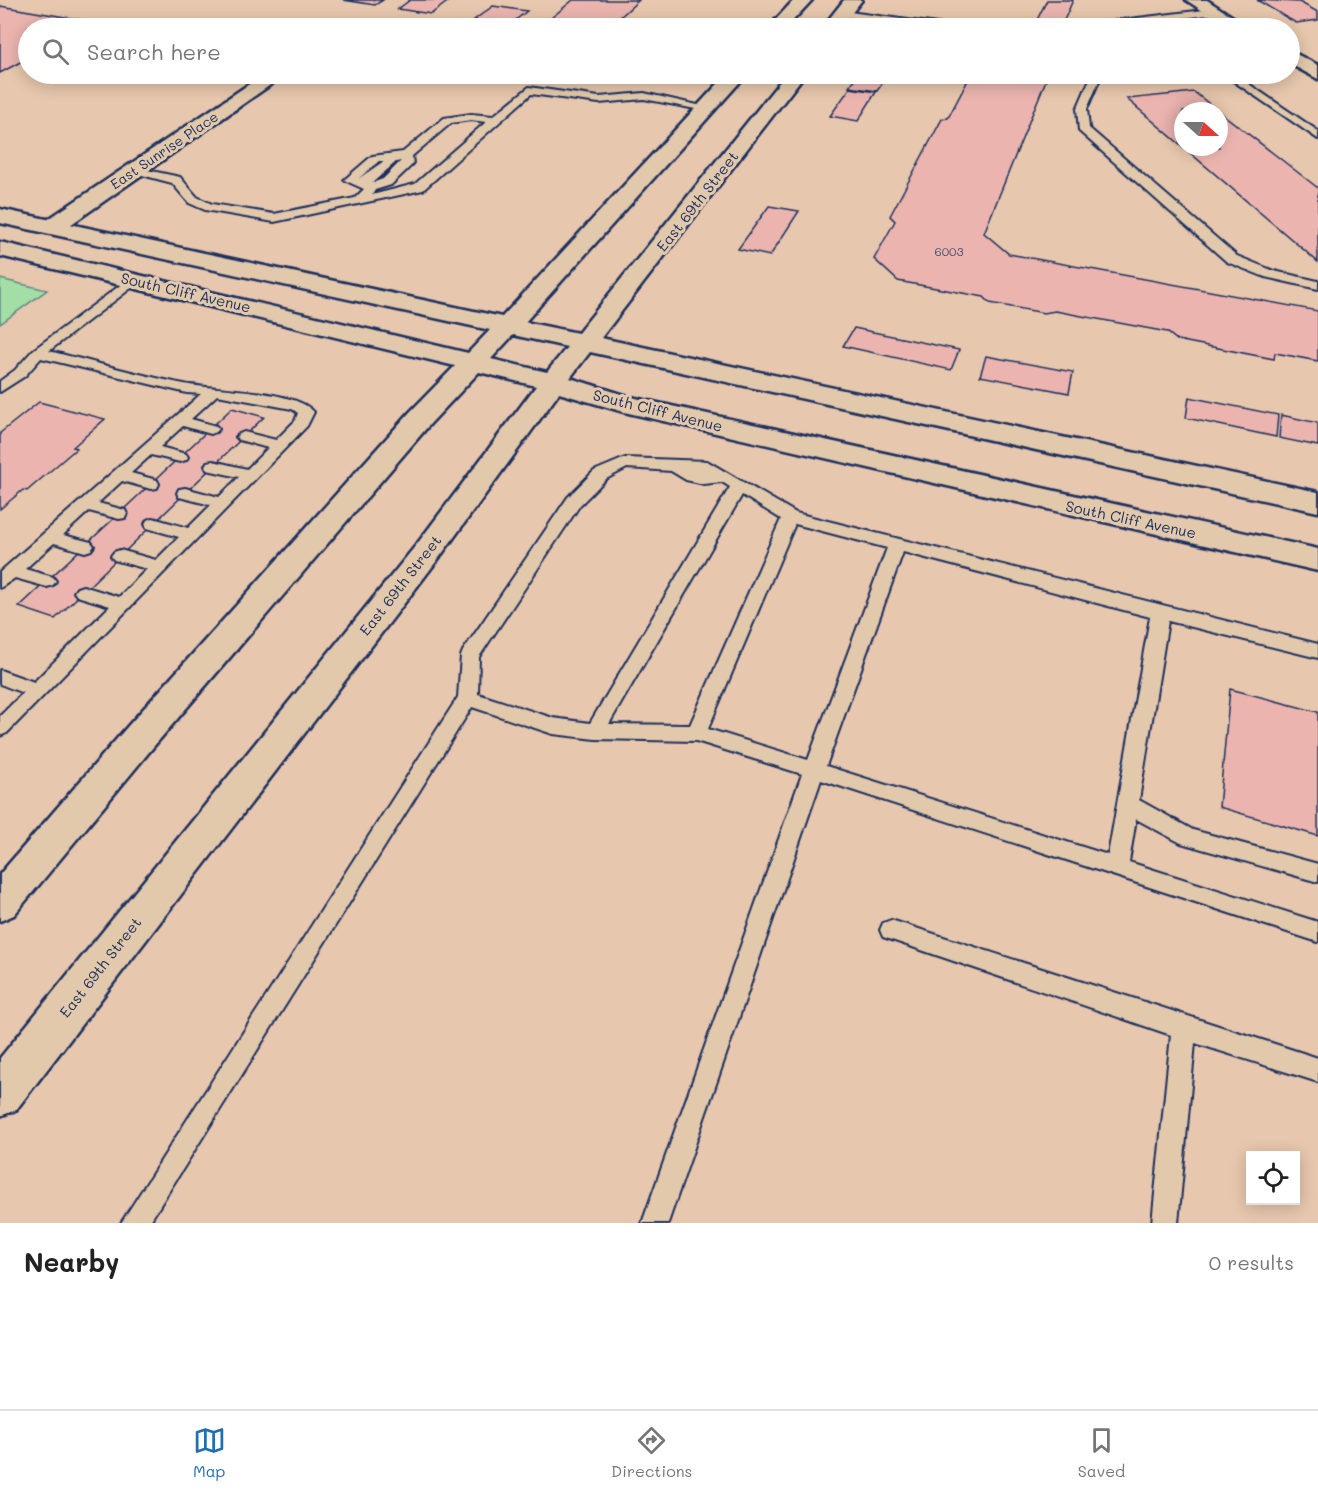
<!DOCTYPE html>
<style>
:root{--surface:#fff;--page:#f6f6f6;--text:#222;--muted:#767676;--line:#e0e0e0;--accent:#1f6fb2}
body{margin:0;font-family:Mali,sans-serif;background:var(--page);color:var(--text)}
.controls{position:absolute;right:18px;bottom:18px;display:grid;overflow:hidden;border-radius:0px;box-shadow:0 3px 15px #0003}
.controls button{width:54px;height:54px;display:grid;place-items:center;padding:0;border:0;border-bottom:2px solid var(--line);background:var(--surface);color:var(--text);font:30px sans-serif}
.compass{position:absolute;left:1174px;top:102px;width:54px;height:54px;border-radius:50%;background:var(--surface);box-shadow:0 3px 15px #0003;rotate:111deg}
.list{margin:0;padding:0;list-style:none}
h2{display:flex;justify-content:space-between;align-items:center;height:78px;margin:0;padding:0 24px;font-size:26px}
h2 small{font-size:20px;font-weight:400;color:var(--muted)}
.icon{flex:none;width:33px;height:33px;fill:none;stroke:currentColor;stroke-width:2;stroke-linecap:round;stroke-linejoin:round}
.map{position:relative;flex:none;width:1318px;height:1223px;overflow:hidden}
.search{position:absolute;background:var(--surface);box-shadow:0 3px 15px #0003;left:18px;right:18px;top:18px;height:66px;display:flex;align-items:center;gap:15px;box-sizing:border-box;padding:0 21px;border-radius:33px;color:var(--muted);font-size:22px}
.sheet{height:186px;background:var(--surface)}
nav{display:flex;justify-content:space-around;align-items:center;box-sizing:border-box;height:84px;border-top:2px solid var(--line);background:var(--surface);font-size:16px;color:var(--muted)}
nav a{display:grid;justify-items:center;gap:3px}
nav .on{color:var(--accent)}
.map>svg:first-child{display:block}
.green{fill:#a2dea5;stroke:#5e8682;stroke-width:1.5}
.building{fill:#ebb4af;stroke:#1b2f5e;stroke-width:1.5;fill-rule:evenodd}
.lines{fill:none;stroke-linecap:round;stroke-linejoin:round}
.service-casing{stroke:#1b2f5e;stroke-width:4}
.minor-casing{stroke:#1b2f5e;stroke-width:5}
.secondary-casing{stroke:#1b2f5e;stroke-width:5}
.service{fill:#e3c9ab;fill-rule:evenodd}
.minor{fill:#e3c9ab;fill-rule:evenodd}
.secondary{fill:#e3c9ab;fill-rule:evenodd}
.labels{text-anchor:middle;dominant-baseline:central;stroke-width:6;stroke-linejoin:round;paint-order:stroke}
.number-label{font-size:12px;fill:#4f5072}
.far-street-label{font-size:14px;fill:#1b2f5e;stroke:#e3c9ab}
.street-label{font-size:15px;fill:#1b2f5e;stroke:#e3c9ab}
</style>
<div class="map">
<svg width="1318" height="1223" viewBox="0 0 1318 1223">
<rect width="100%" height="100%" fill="#e7c7ad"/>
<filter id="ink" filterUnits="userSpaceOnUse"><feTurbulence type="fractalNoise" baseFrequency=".0167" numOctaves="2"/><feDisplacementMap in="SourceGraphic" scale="12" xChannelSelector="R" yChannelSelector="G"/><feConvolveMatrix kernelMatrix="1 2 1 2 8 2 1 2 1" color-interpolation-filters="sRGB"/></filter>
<g filter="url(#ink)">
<!-- green -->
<path class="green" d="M0,279L47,290L0,324Z"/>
<!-- building -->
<path class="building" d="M343,0H383L375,5Z
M410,0H450L431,14L398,9Z
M573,0H639L608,28H539Z
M1047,0H1073L1062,25L1036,22Z
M1257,0L1299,2L1318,12V20L1296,23Z
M0,6L94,22L83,28H28V58L0,73Z
M493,6L527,11L508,26L474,20Z
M859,74H889L877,91L849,87Z
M964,74L1048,75L984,233L1009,254L1318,311V361L1275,353L1274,359L1177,340L1167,332L1055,311L1044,313L990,303L984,297L898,281L874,259L895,221L890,216L942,119L948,118L967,82L962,79Z
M850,88L876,92L858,121L830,116Z
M1194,92L1318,188V262L1127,99ZM1183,111H1219V147H1183Z
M769,206L799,211L770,256L738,249Z
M854,328L959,350L951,370L843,346Z
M986,356L1073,372L1069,393L980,376Z
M1189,397L1278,415L1276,437L1186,418Z
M39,402L105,419L73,447L77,448L27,491L23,490L0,509V433Z
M232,408L264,417L55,619L19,607Z
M1281,415L1318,423V446L1279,438Z
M1230,689L1318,712V836L1219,807Z"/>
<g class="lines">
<!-- service casing -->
<g class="service-casing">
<path id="service" d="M1213,9L1216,10V14L1099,28H1074L1079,25Z
M842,11L945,25L950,28H927L839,16V12Z
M1092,74H1102L1087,109L1089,128L1237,256L1274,271L1318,281V289L1265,277L1227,262L1079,131L1077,109Z
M1223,74H1234L1318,131V139Z
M529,87L599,97L644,93L711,108L706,111L644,99L599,103L531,94L423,190L274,222L205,210L189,203L172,183L127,171L133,167L180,177L197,197L212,204L274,214L355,198L364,189L344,180L372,156L403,152L444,118L471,114L493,116ZM471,120L486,122L415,184L372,195L375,190L391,185L413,164L412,156L451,123ZM379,161H384L358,179ZM401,161L383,179L372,183L396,162Z
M134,275L141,279L139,282L49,351C94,362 139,375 184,384C213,390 295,389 314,412L307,426L7,733L0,736V716L23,693L0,684V670L34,682L110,606L77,596L74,592L77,588L83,586L119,597L147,569L114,560L111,556L114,552L120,550L156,560L179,537L147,528L145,524L147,520L153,518L188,528L211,505L179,497L177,493L179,489L185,488L219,497L239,477L207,470L205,466L207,462L213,461L247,469L268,448L239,440L236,437L239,434L244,432L276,440L295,421L298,413L292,409L217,395L191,419L216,426L219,429L216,432L211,434L183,426L160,447L186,454L188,457L186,460L180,462L151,455L131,473L157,480L159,484L157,488L151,489L122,481L98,503L125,510L127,514L125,518L119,519L89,511L63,535L91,542L94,546L91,550L85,552L54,543L25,569L53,577L56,581L53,585L47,587L15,578L0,588V572L201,394L187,393L41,358L25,376L0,392V381L15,370L33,350Z
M625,458L707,461L796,513L1318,644V658L1168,621L1139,800L1193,830L1318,864V882L1181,843L1136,819L1129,862L1318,922V942L821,780L668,1223H642L802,774L696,741L595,739L553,734L472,707L149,1223H121L458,697L461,656L463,651L568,497L594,471ZM627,468L671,471L686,480L704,484L722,482L730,487L590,723L553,718L478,694L479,657L580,505L606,479ZM742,495L781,519L690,725L609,724ZM795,524L887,548L808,760L708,729ZM903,552L1150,617L1108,855L826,766Z
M891,920L1318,1058V1082L1195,1043L1178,1223H1152L1171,1035L883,937L880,930L883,923Z"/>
</g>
<!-- minor casing -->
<g class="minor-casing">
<path id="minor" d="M1186,0H1207L1250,28H1229Z
M1290,51L1318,65V79L1290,64Z
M264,74H286L60,232H44L40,227L44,222Z"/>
</g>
<!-- secondary casing -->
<g class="secondary-casing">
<path id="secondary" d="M794,0H812L786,28H768Z
M844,0H862L840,28H822Z
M727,74H747L525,322L578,333L786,74H805L601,338L1318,492V512L590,352L570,378L631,397L1318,549V571L624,412L559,393L439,558L16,1110L0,1116V1058L417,544L536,386L479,372L430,424L154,746L14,915L0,921V874L128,726L410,412L455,366L0,256V242L468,353L490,330L0,223V209L502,317ZM513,335L567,347L547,372L491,359Z"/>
</g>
<!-- service -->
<use href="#service" class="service"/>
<!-- minor -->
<use href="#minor" class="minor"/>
<!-- secondary -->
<use href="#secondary" class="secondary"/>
</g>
</g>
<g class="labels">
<!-- number labels -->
<g class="number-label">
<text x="949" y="251">6003</text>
</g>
<!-- far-street labels -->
<g class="far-street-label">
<text transform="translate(164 150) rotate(-34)">East Sunrise Place</text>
</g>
<!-- street labels -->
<g class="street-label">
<text transform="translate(697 201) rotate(-52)">East 69th Street</text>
<text transform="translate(186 292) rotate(13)">South Cliff Avenue</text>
<text transform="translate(658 410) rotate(14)">South Cliff Avenue</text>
<text transform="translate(1131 519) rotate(12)">South Cliff Avenue</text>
<text transform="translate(400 585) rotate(-52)">East 69th Street</text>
<text transform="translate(100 967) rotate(-52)">East 69th Street</text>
</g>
</g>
</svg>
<div class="controls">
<button><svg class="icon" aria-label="locate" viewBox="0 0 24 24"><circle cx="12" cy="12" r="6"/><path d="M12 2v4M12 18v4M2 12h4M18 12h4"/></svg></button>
</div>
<svg class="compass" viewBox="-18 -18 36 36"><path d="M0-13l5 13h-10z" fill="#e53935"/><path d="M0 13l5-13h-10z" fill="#767676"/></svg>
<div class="search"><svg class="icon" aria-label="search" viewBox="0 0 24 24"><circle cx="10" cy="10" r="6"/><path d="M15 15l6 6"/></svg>Search here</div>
</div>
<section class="sheet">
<h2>Nearby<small>0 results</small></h2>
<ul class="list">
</ul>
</section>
<nav>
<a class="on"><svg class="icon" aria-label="map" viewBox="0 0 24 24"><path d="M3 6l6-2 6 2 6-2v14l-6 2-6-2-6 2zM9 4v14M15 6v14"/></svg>Map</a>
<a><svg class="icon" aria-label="directions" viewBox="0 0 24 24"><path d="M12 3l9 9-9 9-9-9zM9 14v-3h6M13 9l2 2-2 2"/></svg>Directions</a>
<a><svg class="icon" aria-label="saved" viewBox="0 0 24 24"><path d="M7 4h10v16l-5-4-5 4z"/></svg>Saved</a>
</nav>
